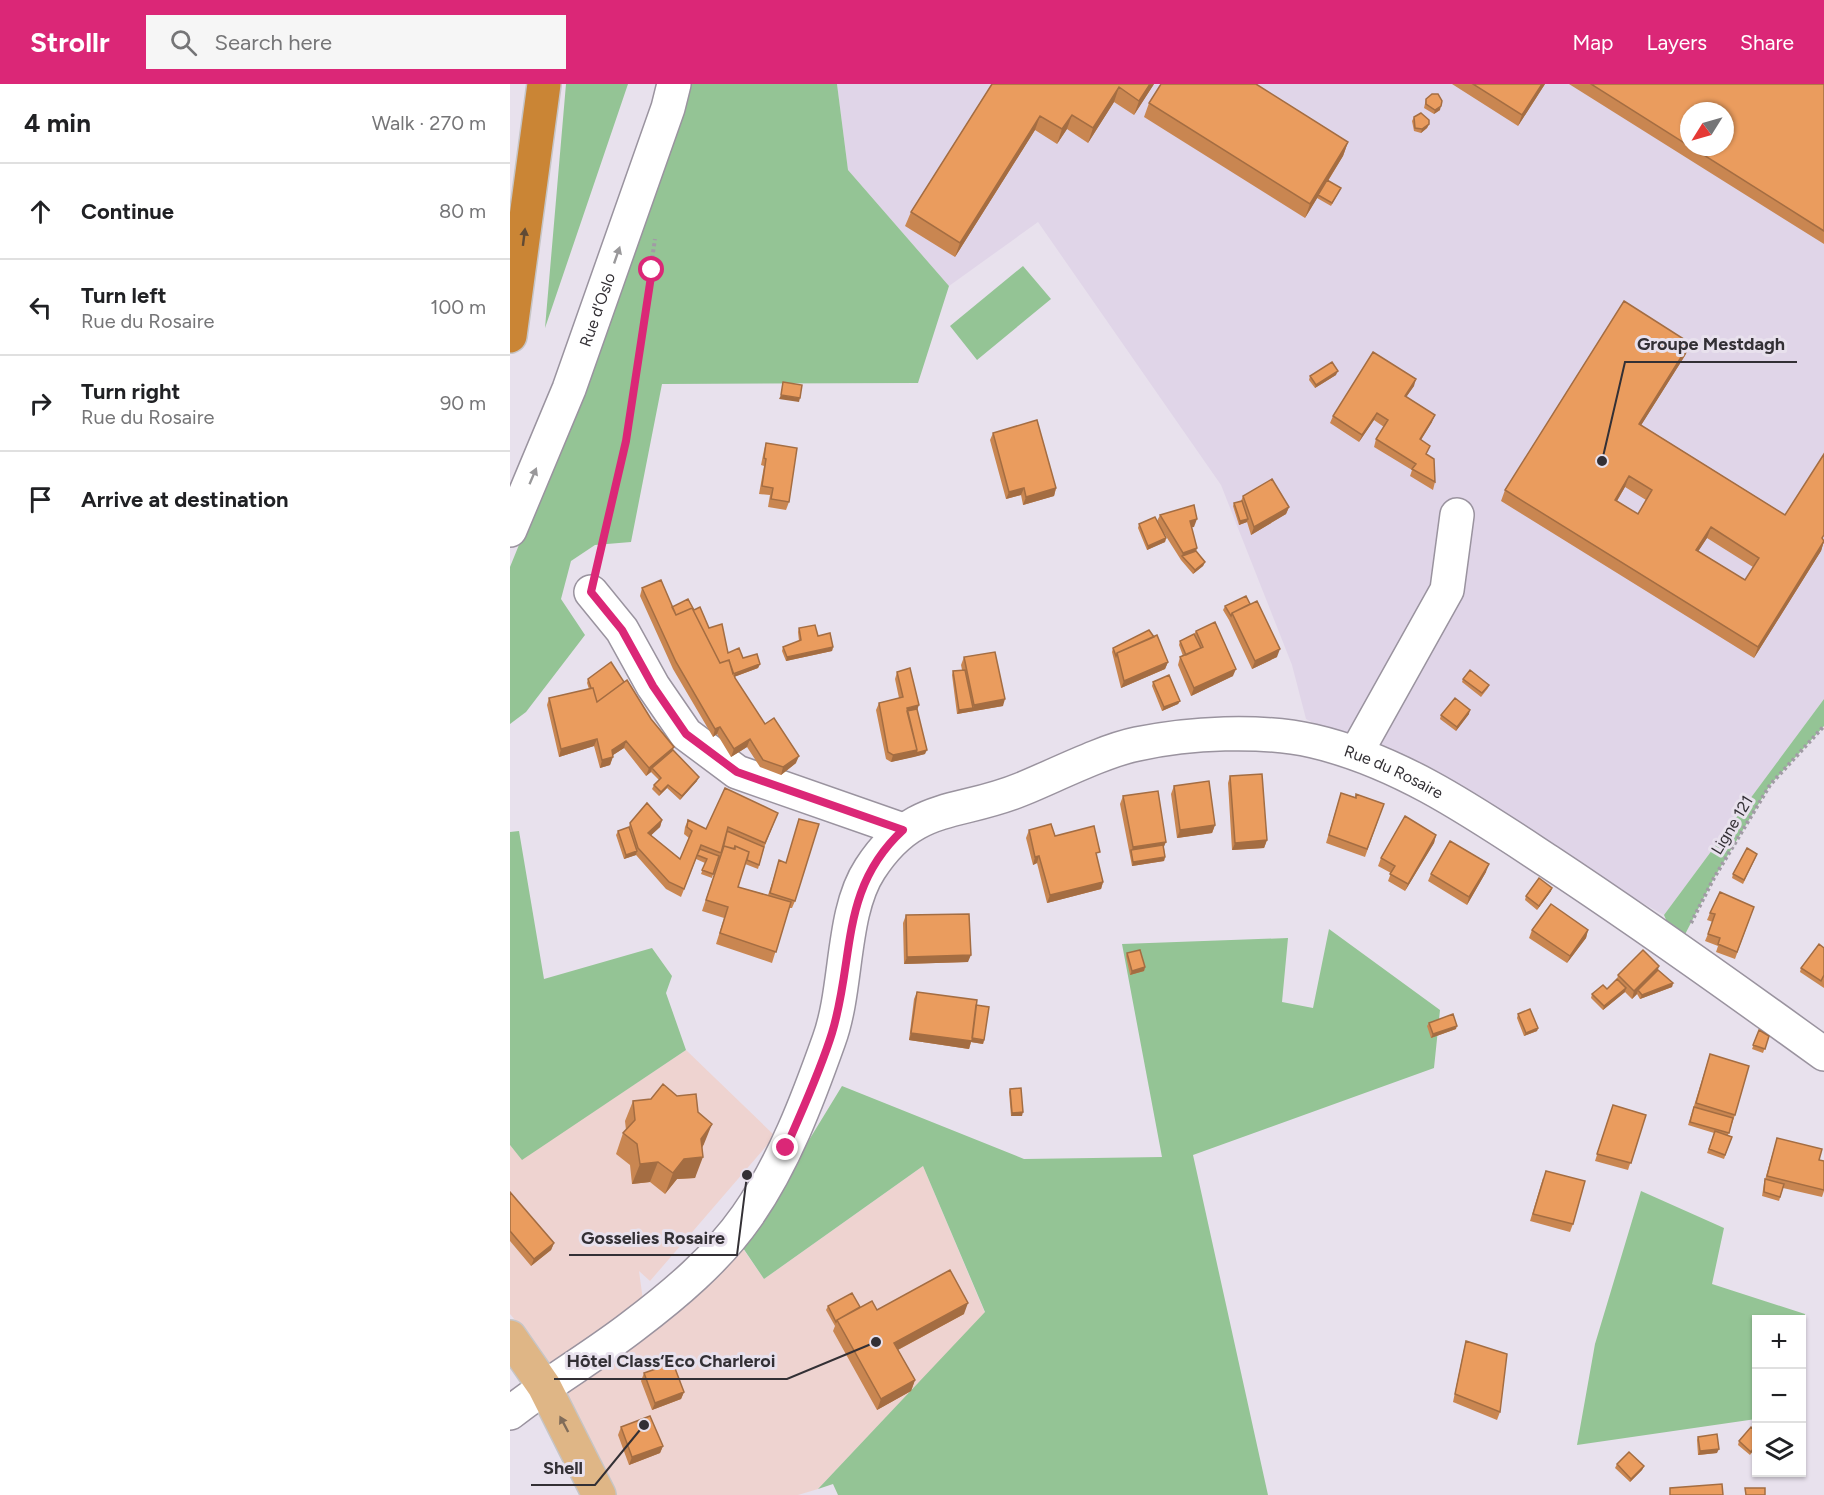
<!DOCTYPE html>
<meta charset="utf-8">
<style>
:root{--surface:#fff;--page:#f6f6f6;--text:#202124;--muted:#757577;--line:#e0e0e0;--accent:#db2777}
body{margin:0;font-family:Figtree,sans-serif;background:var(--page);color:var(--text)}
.controls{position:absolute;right:18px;bottom:18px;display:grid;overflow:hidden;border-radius:0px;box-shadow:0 2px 4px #0004}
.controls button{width:54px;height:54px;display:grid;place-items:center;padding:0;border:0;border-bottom:2px solid var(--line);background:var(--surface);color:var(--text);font:30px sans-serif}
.compass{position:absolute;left:1170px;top:18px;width:54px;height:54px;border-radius:50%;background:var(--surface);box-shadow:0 2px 4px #0004;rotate:233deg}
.stop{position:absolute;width:18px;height:18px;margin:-14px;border:4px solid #db2777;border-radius:50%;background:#fff}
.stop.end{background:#db2777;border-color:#fff;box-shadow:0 2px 6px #0008}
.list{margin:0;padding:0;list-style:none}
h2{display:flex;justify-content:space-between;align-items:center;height:78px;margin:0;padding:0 24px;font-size:26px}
h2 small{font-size:20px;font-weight:400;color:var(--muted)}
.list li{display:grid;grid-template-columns:39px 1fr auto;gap:18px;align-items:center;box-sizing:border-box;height:96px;padding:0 24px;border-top:2px solid var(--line)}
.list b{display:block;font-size:22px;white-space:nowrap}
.list p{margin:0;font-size:20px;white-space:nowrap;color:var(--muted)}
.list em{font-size:20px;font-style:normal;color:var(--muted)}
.icon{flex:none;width:33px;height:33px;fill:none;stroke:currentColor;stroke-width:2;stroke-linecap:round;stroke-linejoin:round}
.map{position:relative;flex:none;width:1314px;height:1411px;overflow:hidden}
header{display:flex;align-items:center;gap:36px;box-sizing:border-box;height:84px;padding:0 30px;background:var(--accent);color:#fff}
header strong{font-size:28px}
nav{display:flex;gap:33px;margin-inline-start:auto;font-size:21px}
.search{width:420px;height:54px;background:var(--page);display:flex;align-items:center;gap:15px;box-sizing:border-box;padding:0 21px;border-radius:0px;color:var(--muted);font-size:22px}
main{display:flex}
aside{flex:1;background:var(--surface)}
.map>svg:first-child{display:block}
.commercial{fill:#eed3d0}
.built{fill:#e0d5e8;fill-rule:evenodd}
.green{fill:#94c495}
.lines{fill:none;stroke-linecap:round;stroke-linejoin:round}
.minor-casing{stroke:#9a939f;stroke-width:36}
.major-casing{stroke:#c6c5c6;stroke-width:36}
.highway-casing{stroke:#c6c5c6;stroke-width:36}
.path{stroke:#a19ba5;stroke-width:4;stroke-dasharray:3 3;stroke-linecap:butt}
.minor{stroke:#fff;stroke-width:33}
.major{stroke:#dfb686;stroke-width:33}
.highway{stroke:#ca8535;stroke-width:33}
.wall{fill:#c98651;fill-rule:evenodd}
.shaded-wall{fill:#a46d42}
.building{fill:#ea9c5e;stroke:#a46d42;stroke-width:1.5;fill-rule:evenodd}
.oneway{fill:#604a35}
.oneway2{fill:#99989a}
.oneway3{fill:#806c59}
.route{stroke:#db2777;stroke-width:8}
.labels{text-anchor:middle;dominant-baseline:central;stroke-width:6;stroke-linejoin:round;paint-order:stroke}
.street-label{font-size:16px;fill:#333035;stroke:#e8e1ed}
.leader{fill:none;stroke:#333035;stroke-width:2}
.callout-dot{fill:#333035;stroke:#e8e1ed;stroke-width:2}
.callout-label{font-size:18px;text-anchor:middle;font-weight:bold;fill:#333035;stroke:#e8e1ed;stroke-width:6;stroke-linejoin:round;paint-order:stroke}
</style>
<header>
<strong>Strollr</strong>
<div class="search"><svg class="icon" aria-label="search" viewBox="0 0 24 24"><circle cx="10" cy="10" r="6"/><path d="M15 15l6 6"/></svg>Search here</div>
<nav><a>Map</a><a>Layers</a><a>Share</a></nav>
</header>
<main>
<aside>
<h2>4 min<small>Walk · 270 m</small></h2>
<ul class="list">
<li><svg class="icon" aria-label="ahead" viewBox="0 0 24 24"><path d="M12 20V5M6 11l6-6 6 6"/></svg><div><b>Continue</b></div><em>80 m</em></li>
<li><svg class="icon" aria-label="left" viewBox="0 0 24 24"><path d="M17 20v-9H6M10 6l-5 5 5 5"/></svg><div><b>Turn left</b><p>Rue du Rosaire</p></div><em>100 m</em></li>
<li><svg class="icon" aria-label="right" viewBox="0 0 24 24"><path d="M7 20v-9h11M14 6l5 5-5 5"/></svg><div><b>Turn right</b><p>Rue du Rosaire</p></div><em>90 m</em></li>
<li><svg class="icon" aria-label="arrive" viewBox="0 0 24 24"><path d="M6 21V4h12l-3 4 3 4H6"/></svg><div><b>Arrive at destination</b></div></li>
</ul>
</aside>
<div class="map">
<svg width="1314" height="1411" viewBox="0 0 1314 1411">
<rect width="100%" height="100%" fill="#e8e1ed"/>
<!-- commercial -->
<path class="commercial" d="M176,966L265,1052L140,1197L129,1187L135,1231L222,1149L254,1195L413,1082L475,1229L308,1405L288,1411H105L19,1253L0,1230V1061L12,1075Z"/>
<!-- built -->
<path class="built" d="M327,0H1314V615L1154,831L796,635L782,581L711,401L528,138L439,202L338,86ZM1179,27H1215V63H1179Z"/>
<!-- green -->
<path class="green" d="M56,0H118L35,244Z
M161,0H327L338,86L439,202L408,299L152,300L121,458L85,461L61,477L51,515L75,551L16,628L0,640V483L28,414Z
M513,182L541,215L467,276L440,242Z
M1314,615V642L1260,701L1204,794L1168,864L1154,831Z
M9,747L34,895L142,864L162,892L156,909L176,966L12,1076L0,1061V748Z
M819,845L930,926L924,984L683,1071L758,1411H328L323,1400L308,1405L475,1228L413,1082L254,1195L233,1164L332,1002L514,1075L652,1073L612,860L778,854L772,918L803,924Z
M1131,1107L1214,1144L1202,1200L1295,1230L1292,1259V1236H1246V1335L1067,1361L1085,1260Z"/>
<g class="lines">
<!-- minor casing -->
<g class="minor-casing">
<g id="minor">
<path id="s1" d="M0,446L59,305L158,24L164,0"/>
<path d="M81,508L112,546L143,602L176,650L227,688L393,746"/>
<path d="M846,669L937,506L947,431"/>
<path id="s2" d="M0,1329C39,1298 83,1273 123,1242C164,1211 207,1175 237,1132C274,1079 298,1015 319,956C338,904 331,829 360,785C404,717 447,732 512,705C544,692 593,667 627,660C679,649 750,645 803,657C890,677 965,729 1038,777C1132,839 1223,904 1314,970"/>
</g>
</g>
<!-- major casing -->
<g class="major-casing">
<path id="major" d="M0,1253L34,1302L89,1411"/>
</g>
<!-- highway casing -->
<g class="highway-casing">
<path id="highway" d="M0,252L34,0"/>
</g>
<!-- path -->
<path class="path" d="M87,481L115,357L145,155
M1181,839L1204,794L1260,701L1314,642"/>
<!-- minor -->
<use href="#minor" class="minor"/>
<!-- major -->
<use href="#major" class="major"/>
<!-- highway -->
<use href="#highway" class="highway"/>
</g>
<!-- wall -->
<path class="wall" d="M482,0H644L624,31L604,18L578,59L557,45L547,60L525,46L445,173L395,142L401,128Z
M942,0H1035L1008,42Z
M1059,0H1314V160ZM1179,27L1215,63H1179Z
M916,15L930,26L924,30L914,24Z
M639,19L838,58L833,72L818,97L829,108L821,122L807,114L795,134L634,33Z
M904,33L919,40L917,44L911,49L904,47L902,37Z
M1176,270L1131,341L1275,431L1314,457L1311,467L1244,574L991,417L995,406ZM1115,403L1136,416L1128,430L1107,417ZM1197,454L1243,483L1235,496L1188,467Z
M826,291L805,304L799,296L800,292Z
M904,302L896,313L922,338L911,356L925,398L923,406L900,392L902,386L864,363L866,355L874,343L864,336L849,358L820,339L823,332Z
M483,349L546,404L544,412L513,421L511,411L496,415L480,356Z
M256,359L279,418L276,426L258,423L260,411L249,410L254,382L251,381L254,366Z
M733,412L779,423L776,430L741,451L737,438L729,441L723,422L724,419L731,417Z
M650,431L684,443H681L687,464L686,467L695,478L693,482L683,490L671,476L652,446L656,454L655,458L637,466L628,444L629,440L647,437Z
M132,504L162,523L184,526L199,544L218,569L250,580L248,584L224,593L255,640L286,679L271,691L250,683L237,663L221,673L207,650L203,653L163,585L130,512Z
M715,522L767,573L742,585L719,536L713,526Z
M289,544L308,552L323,563L322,567L276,577L272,567L273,563L289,557L288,548Z
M686,547L723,592L681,612L668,581L670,573L673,572L669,561L670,557L684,550Z
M603,564L658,578L655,585L611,604L602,568Z
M454,573L493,622L447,630L442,591L443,587L452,586L451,581Z
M387,588L407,625L415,670L381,678L376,675L366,626L369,619L389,614L385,595Z
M78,595L114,598L163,666L187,697L170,716L157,704L149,712L142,705L144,701L149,696L141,688L136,692L114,664L103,671L100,681L90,684L84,662L49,673L37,621L39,614L79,605L77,599Z
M953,595L979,601L978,604L971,613L952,598Z
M643,598L670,617L668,620L652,627L642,602Z
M959,630L946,647L930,635L931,631Z
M720,692L757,756L754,764L722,766L718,699Z
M664,702L705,741L702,749L667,754L661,710Z
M831,709L845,713L846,710L874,720L855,773L816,759Z
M613,712L654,764L655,773L654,777L622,782L610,720Z
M268,729L254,764L248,785L235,780L228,803L258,811L267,784L285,817L282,824H279L262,879L206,860L214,834L192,827L209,776H207L202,794L191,790L195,779L186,775L171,813L156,805L126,771L114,775L106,751L108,747L119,743L120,739L152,736L150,743L141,751L170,775L179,754L174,750L175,743L178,736L196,745Z
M519,746L545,752L593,798L591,805L537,819L527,779L523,781L516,754Z
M926,751L924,759L895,807L878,797L881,789L868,782L871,774Z
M1246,773L1233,800L1222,794L1223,790Z
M976,788L957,821L918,797L921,790Z
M1041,807L1027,826L1015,816L1016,812Z
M1244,823L1225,875L1206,868L1208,862L1195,857L1203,838L1197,836L1200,829Z
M396,831L458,878L394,880L393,839Z
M1022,846H1078L1076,854L1057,879L1019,854Z
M1314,864V904L1290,888L1291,884Z
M617,869L635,883L634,887L620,891L616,872Z
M1148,886L1163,899L1162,903L1130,915L1127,910L1122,915L1115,908L1093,926L1081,914L1082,910L1097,905L1107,895L1108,891Z
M407,908L466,921L474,956L473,960L461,958L459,965L399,956L404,915Z
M1008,930L1028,944L1027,947L1014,952L1007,934Z
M919,939L946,945L921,954L917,942Z
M1249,946L1259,952L1253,969L1242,965Z
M1200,970L1225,1031L1218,1051L1222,1053L1214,1075L1197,1069L1204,1049L1178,1041Z
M500,1005L512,1032H501L499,1008Z
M123,1017L188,1028L194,1060L192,1064L185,1094L167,1095L155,1110L140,1098L122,1100L120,1081L106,1070L113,1049L116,1046L115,1037Z
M1103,1021L1136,1031L1118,1086L1085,1077Z
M1267,1054L1309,1076L1314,1077V1107L1312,1113L1273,1104L1269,1117L1252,1112L1254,1099Z
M1033,1094L1063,1140L1060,1148L1020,1137Z
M0,1108L44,1159L41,1166L21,1182L0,1157Z
M318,1222L350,1223L367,1226L454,1230L388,1266L405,1296L401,1307L367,1326L323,1247L325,1242L316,1226Z
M956,1257L990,1328L987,1336L943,1318L954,1265Z
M134,1289L174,1308L171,1315L142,1326L131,1297Z
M111,1343L153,1362L150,1369L119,1381L108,1351Z
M1188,1353L1207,1369L1188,1371L1187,1356Z
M1229,1357L1246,1363L1240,1371L1228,1361Z
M1107,1380L1134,1382L1132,1386L1120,1398L1105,1384Z"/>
<!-- shaded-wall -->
<path class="shaded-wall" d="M640,0H644L624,31L629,17Z
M1032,0H1035L1008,42L1012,31Z
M609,3L604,18L578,59L583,44Z
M931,22L930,26L924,30L925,26Z
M562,31L557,45L547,60L552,45Z
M530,32L525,46L445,173L450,159Z
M919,40L917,44L911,49L912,45Z
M838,58L833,72L795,134L800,120Z
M1180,259L1176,270L1125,351L1129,340Z
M828,287L826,291L805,304L806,301Z
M906,295L904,302L892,319L895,312Z
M271,311L290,314L289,318L269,315Z
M867,329L864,336L849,358L852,351Z
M925,331L922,338L907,362L910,355Z
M1119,392L1115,403L1101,427L1105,416Z
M514,404L511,411L496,415L499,408Z
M546,404L544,412L513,421L516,413Z
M779,423L776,430L741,451L744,443Z
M687,435L684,443L677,444L680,437Z
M738,435L737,438L729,441L730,437Z
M1201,443L1197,454L1182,477L1186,466Z
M656,454L655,458L637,466L638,462Z
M1314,457L1311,467L1244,574L1248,563Z
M687,464L684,471L672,472L673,469Z
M695,478L693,482L683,490L685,486Z
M323,563L322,567L276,577L277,573Z
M770,565L767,573L742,585L745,577Z
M658,578L655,585L611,604L614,597Z
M250,580L248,584L221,594L223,591Z
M726,585L723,592L681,612L684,604Z
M495,615L493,622L447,630L449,626L463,624L464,621Z
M670,617L668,620L652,627L654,623Z
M409,621L406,629L396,631L397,624Z
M960,626L959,630L946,647L947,643Z
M210,643L207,650L203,653L205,645Z
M87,655L84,662L49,673L51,665Z
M240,655L237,663L221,673L224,665Z
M116,657L114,664L100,673L102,666Z
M164,663L161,670L142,684L141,688L136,692L139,684Z
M407,666L404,673L381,678L383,671Z
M417,666L415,670L404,673L406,669Z
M289,672L286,679L271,691L273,683Z
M103,673L100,681L90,684L92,676Z
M189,693L187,697L170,716L172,712Z
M158,701L157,704L149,712L151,708Z
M152,736L150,743L135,757L138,749Z
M705,741L702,749L667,754L670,746Z
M926,751L924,759L895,807L898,800Z
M757,756L754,764L722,766L725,759Z
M656,758L653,765L621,766L620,770L623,763Z
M127,767L126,771L114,775L116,771Z
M529,772L527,779L523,781L525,773Z
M655,773L654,777L622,782L623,778Z
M979,780L976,788L957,821L959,813Z
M593,798L591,805L537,819L540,811Z
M1042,804L1041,807L1027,826L1029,822Z
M1078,846L1076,854L1057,879L1060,872Z
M461,871L458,878L394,880L397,873Z
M1149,882L1147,889L1128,906L1127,910L1122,915L1124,907Z
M635,883L634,887L620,891L622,887Z
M1163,899L1162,903L1130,915L1132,911Z
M1116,904L1115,908L1093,926L1094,922Z
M947,942L946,945L921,954L923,950Z
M1028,944L1027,947L1014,952L1016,949Z
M401,949L474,956L473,960L461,958L459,965L399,956Z
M513,1028L512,1032H501L502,1029Z
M202,1040L194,1060L184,1074L193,1073L185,1094L167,1095L155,1110L163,1089Z
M148,1078L140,1098L122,1100L130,1080Z
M44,1159L41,1166L21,1182L24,1175Z
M458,1219L454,1230L380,1270L384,1259Z
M405,1296L401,1307L367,1326L371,1315Z
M174,1308L171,1315L142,1326L145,1319Z
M153,1362L150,1369L119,1381L122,1373Z
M1209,1365L1207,1369L1188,1371L1190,1367Z
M1134,1382L1132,1386L1120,1398L1121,1395Z"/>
<!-- building -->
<path class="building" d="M482,0H640L629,17L609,3L583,44L562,31L552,45L530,32L450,159L401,128Z
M651,0H746L838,58L800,120L639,19Z
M963,0H1032L1012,31Z
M1081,0H1314V147L1181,63H1215V27H1179V62Z
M922,10H928L932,17L931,22L925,26L916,20V15Z
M911,29L919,36V40L912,45L905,44L904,33Z
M817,96L831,104L822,119L808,111Z
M1114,217L1180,259L1129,340L1275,431L1314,370V451L1312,454L1314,457L1248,563L995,406ZM1119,392L1142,406L1128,430L1105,416ZM1201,443L1249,474L1235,496L1186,466Z
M863,268L906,295L895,312L925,331L910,355L920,362L916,370L924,375L925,398L902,385L906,380L866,355L878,336L867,329L852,351L823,332Z
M822,278L828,287L806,301L800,292Z
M273,298L292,301L290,314L271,311Z
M527,336L546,404L516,413L514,404L499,408L483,349Z
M256,359L287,364L279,418L261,415L263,404L252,402L256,375L254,374Z
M762,395L779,423L744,443L733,412Z
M732,417L738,435L730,437L724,419Z
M684,421L687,435L680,437L687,464L673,469L650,431Z
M645,433L656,454L638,462L629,440Z
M686,467L695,478L685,486L672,472Z
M151,496L166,531L182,524L210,579L219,576L225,594L255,640L264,634L289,672L273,683L253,676L240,655L224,665L210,643L205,645L166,578L132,504Z
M736,512L740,520L722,529L721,532L715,522Z
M178,515L184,526L190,523L199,544L212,540L218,569L229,564L233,574L247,570L250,580L223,590L219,576L210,579L182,524L166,531L162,523Z
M747,517L770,565L745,577L722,529Z
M705,538L726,585L684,604L670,573L693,563L686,547Z
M305,541L308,552L320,549L323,563L277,573L273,563L291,556L289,544Z
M639,546L644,553L607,569L606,572L603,564Z
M684,550L691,564L676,571L670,557Z
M647,551L658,578L614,597L607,569Z
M485,568L495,615L464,621L454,573Z
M101,578L114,598L87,618L83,604H81L78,595Z
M400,584L409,621L397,624L407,666L383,671L378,668L369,619L393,613L387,588Z
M455,586L463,624L449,626L443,587Z
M960,586L979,601L972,609L953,595Z
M659,591L670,617L654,623L643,598Z
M117,596L141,635L164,663L139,684L116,657L102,666L103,673L92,676L87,655L51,665L39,614L83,604L87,618Z
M945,614L960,626L947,643L931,631Z
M407,625L417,666L406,669L407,666L397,627Z
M163,666L189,693L172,712L158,701L151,708L144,701L151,694L142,684Z
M752,690L757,756L725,759L720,692Z
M699,697L705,741L670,746L664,702Z
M215,704L268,729L255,759L218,743L211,769L191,761L174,805L159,798L128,764L120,739L137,719L152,736L138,749L170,775L182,747L177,743L178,736L196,745Z
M648,707L656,758L623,763L613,712Z
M831,709L846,714V710L874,720L857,765L819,751Z
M895,732L926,751L898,800L880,790L885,782L871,774Z
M289,735L309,740L285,817L260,809L269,776L276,779Z
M541,740L545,752L584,742L590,768L586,769L593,798L540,811L529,772L525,773L519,746Z
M119,743L127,767L116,771L108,747Z
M217,747L254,763L249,781L237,776L239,768L225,762L224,765L214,762L213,765Z
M940,757L979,780L959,813L921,790Z
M653,761L655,773L623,778L621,766Z
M214,762L225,765V762L239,768L228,803L281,818L266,868L210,849L218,823L196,816Z
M1237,764L1247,770L1234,796L1223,790Z
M190,765L209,772L203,790L192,786L197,775L187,771Z
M1029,794L1042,804L1029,822L1016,812Z
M1210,808L1244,823L1227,868L1208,860L1210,854L1198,850L1205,830L1200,829Z
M1041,820L1078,846L1060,872L1022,846Z
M459,830L461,871L397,873L396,831Z
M1309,860L1314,864V891L1311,897L1291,884Z
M630,866L635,883L622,887L617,869Z
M1133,866L1149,882L1124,907L1108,891Z
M1148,886L1163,899L1132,911L1128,906Z
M1107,895L1116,904L1094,922L1082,910L1093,901L1097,905Z
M407,908L467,916L462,957L401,949Z
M466,921L479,923L474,956L462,954Z
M1020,925L1028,944L1016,949L1008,930Z
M943,930L947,942L923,950L919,939Z
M1249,946L1259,952L1255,965L1243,961Z
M1200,970L1239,982L1225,1031L1186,1019Z
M153,1000L167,1012L186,1010L188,1028L202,1040L191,1055L193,1073L174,1075L163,1089L148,1078L130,1080L127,1060L113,1049L125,1036L123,1017L141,1015Z
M511,1004L513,1028L502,1029L500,1005Z
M1103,1021L1136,1031L1121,1079L1087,1070Z
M1184,1023L1223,1034L1219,1049L1180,1038Z
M1205,1047L1222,1053L1215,1071L1199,1065Z
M1267,1054L1312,1065L1309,1076L1314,1077V1106L1257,1092Z
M1036,1087L1075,1097L1063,1140L1023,1130Z
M1255,1095L1274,1100L1270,1113L1254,1108Z
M0,1108L44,1159L24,1175L0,1147Z
M440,1186L458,1219L384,1259L405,1296L371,1315L327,1236L362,1217L367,1226Z
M342,1209L350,1223L327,1236L326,1238L318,1222Z
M956,1257L997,1270L990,1328L945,1310Z
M163,1279L174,1308L145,1319L134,1289Z
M140,1332L153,1362L122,1373L111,1343Z
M1241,1343L1246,1348V1361L1241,1368L1229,1357Z
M1207,1350L1209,1365L1190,1367L1188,1353Z
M1119,1368L1134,1382L1121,1395L1107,1380Z
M1212,1400L1213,1411H1160V1404Z
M1235,1404H1255V1411H1236Z"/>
<!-- one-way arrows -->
<defs><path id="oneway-solid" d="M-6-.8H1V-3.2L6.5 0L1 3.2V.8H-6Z" transform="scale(1.5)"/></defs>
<use class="oneway" href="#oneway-solid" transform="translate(14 153) rotate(-83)"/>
<g class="oneway2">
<use href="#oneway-solid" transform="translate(107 171) rotate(-71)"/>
<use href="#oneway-solid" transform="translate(23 392) rotate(-67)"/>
</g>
<use class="oneway3" href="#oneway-solid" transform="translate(54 1340) rotate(-118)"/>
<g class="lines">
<!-- route -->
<path class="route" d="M142,186L116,357L81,508L112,546L143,602L176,650L227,688L393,746C329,805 345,874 322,949C310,988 292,1026 276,1064"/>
</g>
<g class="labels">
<!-- street labels -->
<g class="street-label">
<text stroke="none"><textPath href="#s1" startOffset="237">Rue d'Oslo</textPath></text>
<text stroke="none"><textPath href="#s2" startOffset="1246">Rue du Rosaire</textPath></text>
<text transform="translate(1222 741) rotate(-59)">Ligne 121</text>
</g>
</g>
<!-- callouts -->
<path class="leader" d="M1092 377L1115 278H1287M237 1091L227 1171H59M366 1258L277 1295H44M134 1341L85 1401H21"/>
<g class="callout-dot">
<circle cx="1092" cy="377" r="6"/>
<circle cx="237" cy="1091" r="6"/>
<circle cx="366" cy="1258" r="6"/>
<circle cx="134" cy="1341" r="6"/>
</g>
<g class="callout-label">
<text x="1201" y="266">Groupe Mestdagh</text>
<text x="143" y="1160">Gosselies Rosaire</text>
<text x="161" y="1283">Hôtel Class‘Eco Charleroi</text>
<text x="53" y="1390">Shell</text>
</g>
</svg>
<div class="controls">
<button>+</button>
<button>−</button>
<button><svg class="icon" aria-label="layers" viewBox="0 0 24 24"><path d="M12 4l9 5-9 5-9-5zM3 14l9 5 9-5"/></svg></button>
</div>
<svg class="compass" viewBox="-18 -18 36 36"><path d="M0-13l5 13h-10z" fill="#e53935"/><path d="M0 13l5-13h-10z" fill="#757577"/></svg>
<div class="stop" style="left:142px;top:186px"></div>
<div class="stop end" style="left:276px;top:1064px"></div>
</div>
</main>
